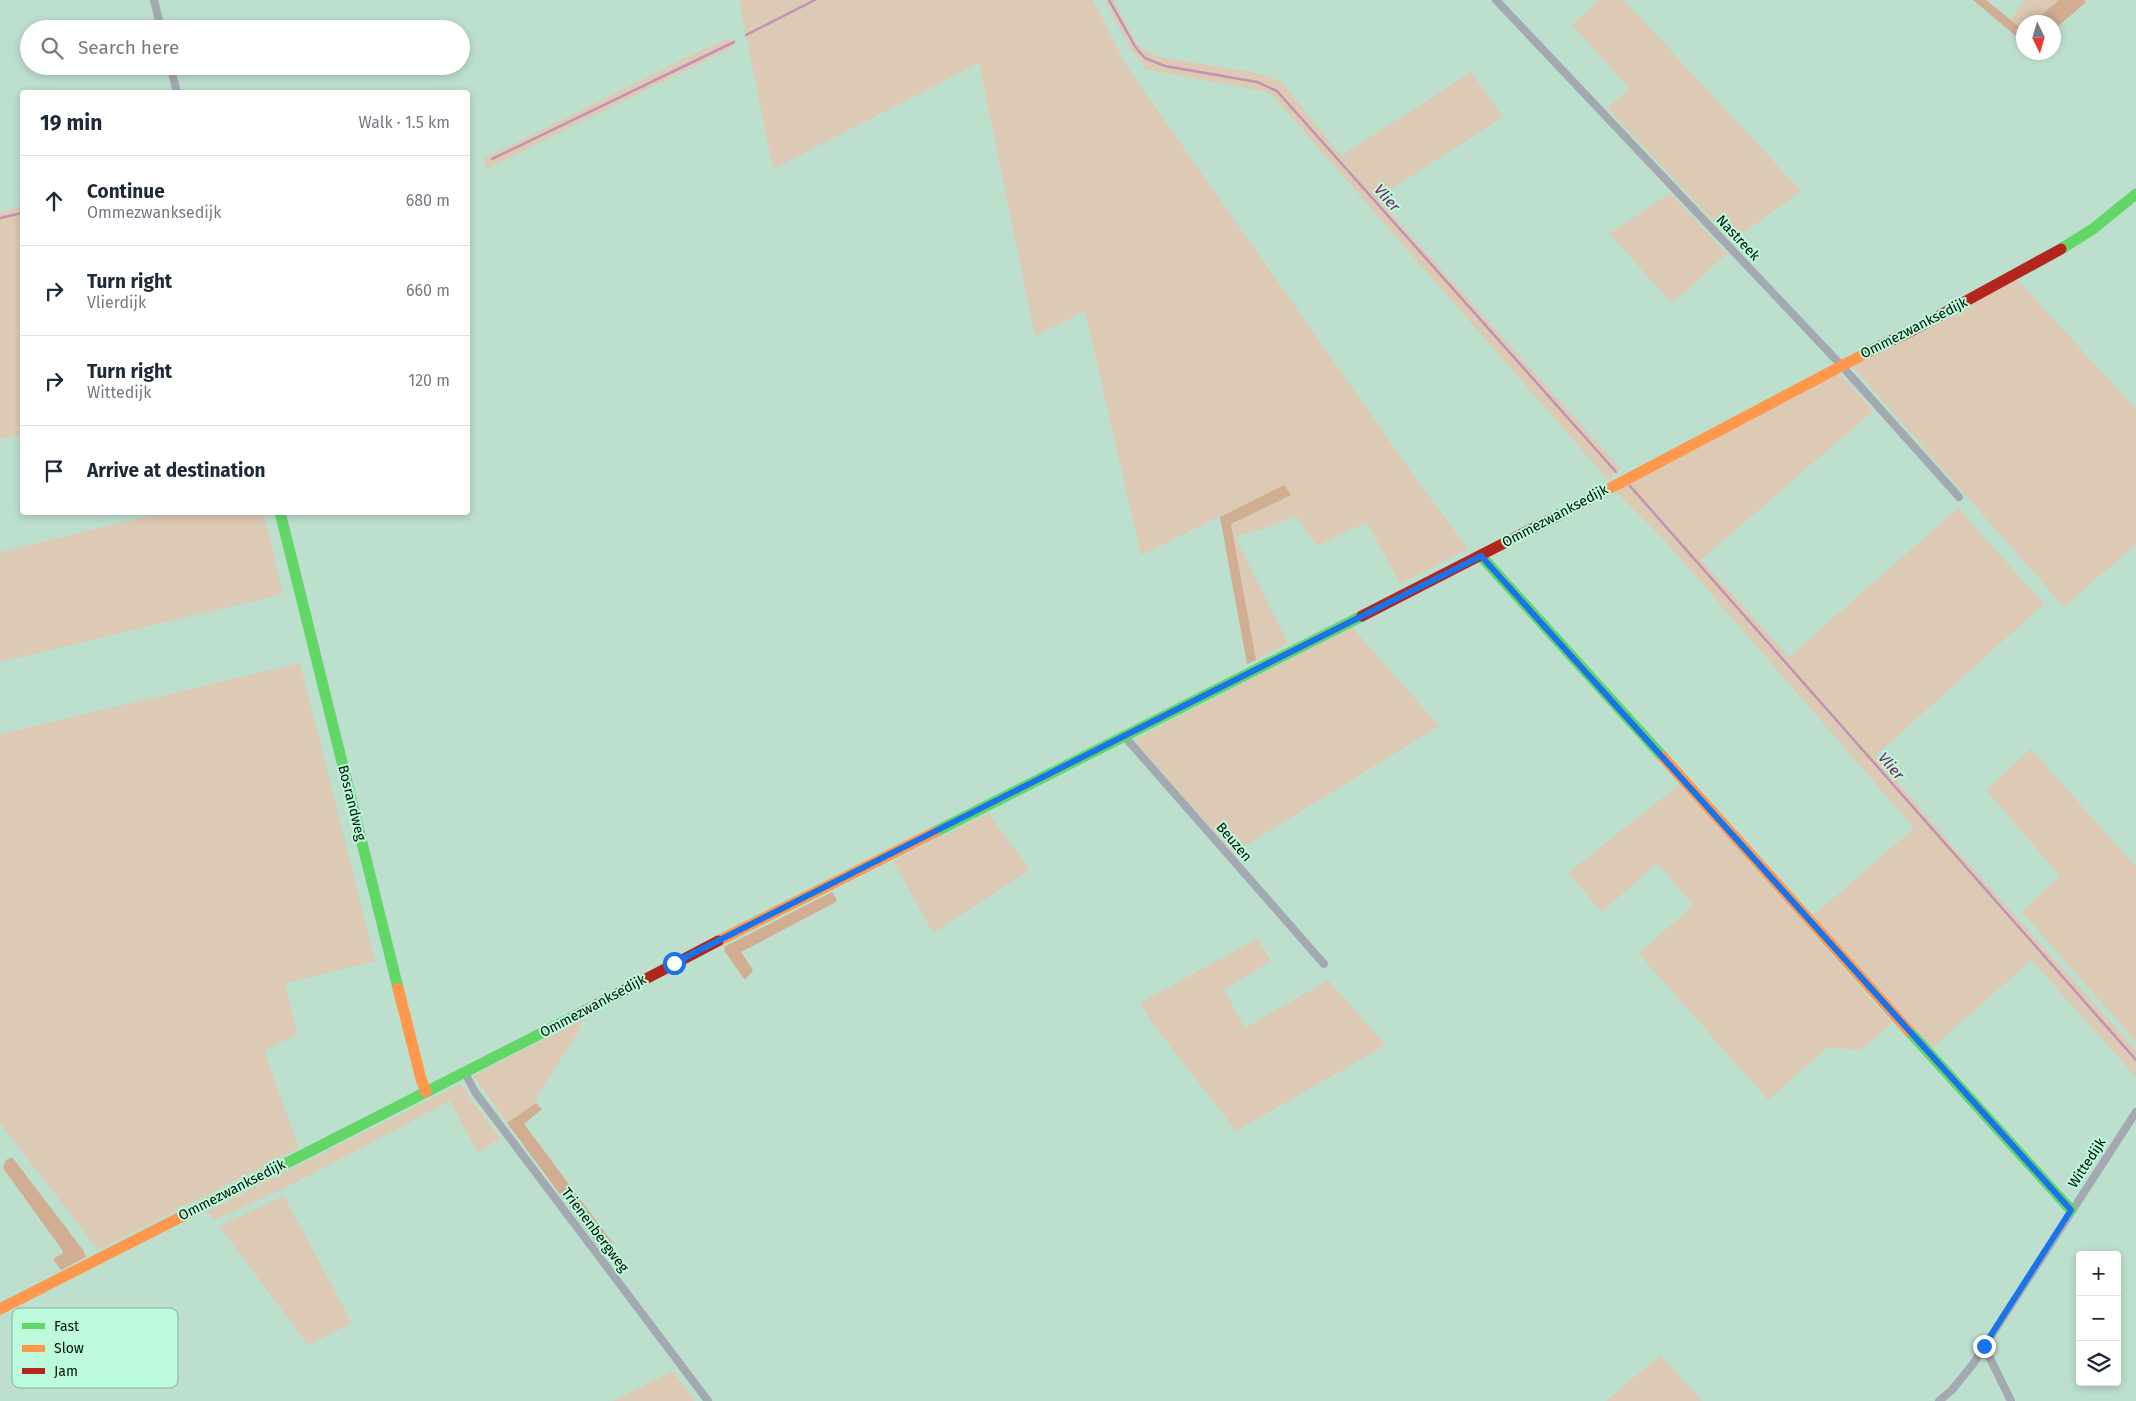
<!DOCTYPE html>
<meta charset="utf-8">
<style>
:root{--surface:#fff;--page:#f2f2f3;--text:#1f2937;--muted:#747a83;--line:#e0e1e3}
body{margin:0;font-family:"Fira Sans",sans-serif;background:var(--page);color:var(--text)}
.controls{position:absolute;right:15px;bottom:15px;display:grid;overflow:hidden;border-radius:5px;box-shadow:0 2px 8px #0003}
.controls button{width:45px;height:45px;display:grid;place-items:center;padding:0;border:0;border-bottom:1px solid var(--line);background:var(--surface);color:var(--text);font:25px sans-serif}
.compass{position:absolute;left:2016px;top:15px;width:45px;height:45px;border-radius:50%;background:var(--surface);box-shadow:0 2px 8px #0003;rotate:175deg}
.stop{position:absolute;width:15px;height:15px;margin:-11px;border:4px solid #1a73e8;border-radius:50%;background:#fff}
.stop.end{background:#1a73e8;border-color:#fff;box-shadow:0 1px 5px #0008}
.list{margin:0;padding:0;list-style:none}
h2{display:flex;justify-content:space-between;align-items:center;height:65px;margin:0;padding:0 20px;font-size:21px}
h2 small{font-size:16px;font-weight:400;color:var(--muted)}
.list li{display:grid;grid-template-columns:32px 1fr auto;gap:15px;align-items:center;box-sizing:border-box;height:90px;padding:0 20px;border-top:1px solid var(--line)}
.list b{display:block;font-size:19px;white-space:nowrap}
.list p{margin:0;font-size:16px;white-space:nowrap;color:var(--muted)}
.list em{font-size:16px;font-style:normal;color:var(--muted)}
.icon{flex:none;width:28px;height:28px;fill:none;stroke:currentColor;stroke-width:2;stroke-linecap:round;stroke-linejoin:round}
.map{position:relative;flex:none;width:2136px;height:1401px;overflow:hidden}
.search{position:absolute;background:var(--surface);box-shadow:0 2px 8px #0003;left:20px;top:20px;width:450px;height:55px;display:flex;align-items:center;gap:12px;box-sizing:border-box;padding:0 18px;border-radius:28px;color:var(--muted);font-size:19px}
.panel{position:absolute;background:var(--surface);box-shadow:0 2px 8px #0003;left:20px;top:90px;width:450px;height:425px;border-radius:5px}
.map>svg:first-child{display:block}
.green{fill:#ddcab4}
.forest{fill:#d1ae92}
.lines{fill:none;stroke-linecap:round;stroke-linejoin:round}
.stream{stroke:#c392b2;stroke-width:2.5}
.street{stroke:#a3a9b1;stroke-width:8}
.fast{stroke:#63d668;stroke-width:11}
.slow{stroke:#ff974d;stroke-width:11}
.jam{stroke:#b3261e;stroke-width:11}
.route{stroke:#1a73e8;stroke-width:6}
.labels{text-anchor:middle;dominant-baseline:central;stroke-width:4;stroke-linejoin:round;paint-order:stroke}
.street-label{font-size:14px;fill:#001107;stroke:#bcfadb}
.water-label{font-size:15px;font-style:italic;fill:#7d1760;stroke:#bcfadb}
.key{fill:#bcfadb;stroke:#84b49b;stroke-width:1}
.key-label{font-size:14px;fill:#001107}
</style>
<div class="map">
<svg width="2136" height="1401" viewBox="0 0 2136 1401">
<rect width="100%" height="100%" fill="#bddfce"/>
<!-- green -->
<path class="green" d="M739,0H1093L1125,63L1141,87L1410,470L1468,549L1400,584L1367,522L1317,546L1296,516L1265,528L1235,537L1288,643L1256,660L1231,524L1291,495L1284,485L1141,555L1085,311L1035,336L979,63L773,169Z
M1105,0H1114L1135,41L1142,49L1159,57L1251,72L1281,81L1341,156L1471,72L1503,117L1377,198L1620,468L1608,480L1273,96L1267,92L1145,69L1140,59L1131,50Z
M1599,0H1624L1801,191L1732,241L1607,108L1630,89L1572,25Z
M2024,0H2059L2033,22H2024L2023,30L2011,20Z
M731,38L733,47L487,169L483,158L514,144L698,52Z
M1670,193L1727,254L1672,303L1609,234Z
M22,206V434L0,439V212Z
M2016,278L2136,409V544L2064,607L1852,366Z
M1839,373L1873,411L1701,560L1789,657L1958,508L2044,604L1875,756L1957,851L2136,1050V1077L2031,960L1931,1049L1813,916L1914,828L1666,542L1614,490Z
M161,513H264L283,594L0,662V552Z
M1352,627L1439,726L1233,853L1134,740Z
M300,663L375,961L285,983L297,1035L264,1050L299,1148L98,1250L0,1123V734Z
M2031,749L2136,867V1042L2022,912L2060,876L1986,790Z
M1680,784L1892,1023L1860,1050L1828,1047L1768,1100L1639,954L1693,905L1657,863L1602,912L1568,873Z
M988,813L1030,870L933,933L893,861Z
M1257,939L1271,961L1224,990L1245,1028L1328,980L1386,1045L1236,1131L1152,1023L1140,1003Z
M583,1019L580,1029L537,1096L536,1103L507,1123L473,1076Z
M460,1084L500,1138L478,1153L450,1101L285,1188L214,1220L208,1211Z
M284,1196L352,1323L308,1345L219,1226Z
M1661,1355L1702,1401H1606Z
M673,1371L695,1401H613L672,1371Z"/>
<!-- forest -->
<path class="forest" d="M1973,0H1986L2023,30V42Z
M2059,0H2084L2086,2L2054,30V22H2033Z
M1284,485L1291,495L1231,524L1256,660L1247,664L1220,517Z
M832,892L837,900L834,903L741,952L753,970L745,980L725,952L724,947Z
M536,1103L542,1109L524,1124L612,1242L602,1251L507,1123Z
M12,1157L83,1250L86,1257L61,1270L53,1259L63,1253V1251L3,1168L6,1160Z"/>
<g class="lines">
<!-- stream -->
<path class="stream" d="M1109,0L1136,48L1145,58L1165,66L1257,82L1277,91L1616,472
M746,35L815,0
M492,159L734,42
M0,218L22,213
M1630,486L2136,1060"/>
<!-- street -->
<path class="street" d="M154,0L161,29
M1496,0L1841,365L1959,497
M170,66L177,92
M1125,737L1324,964
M465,1073L475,1092L708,1401
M1984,1346L2011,1401
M1939,1401L1952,1390L1973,1364L2136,1112"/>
<!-- fast -->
<path class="fast" d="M2061,249L2093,229L2136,194
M280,512L398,988
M1481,556L1663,757
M935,832L1362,616
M1909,1031L2071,1210
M281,1166L577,1015"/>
<!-- slow -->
<path class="slow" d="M1561,514L1868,352
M1663,757L1909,1031
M718,941L935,832
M398,988L421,1079L426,1092
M0,1309L281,1166"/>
<!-- jam -->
<path class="jam" d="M1868,352L1915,329L2061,249
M1362,616L1561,514
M577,1015L718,941"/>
</g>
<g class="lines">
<!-- route -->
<path class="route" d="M674,963L1481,556L2071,1210L1984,1346"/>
</g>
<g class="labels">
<!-- street labels -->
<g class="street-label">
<text transform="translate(1738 238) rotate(47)">Nastreek</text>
<text transform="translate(1914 328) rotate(-27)">Ommezwanksedijk</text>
<text transform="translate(1555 516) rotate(-28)">Ommezwanksedijk</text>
<text transform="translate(352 803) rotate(76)">Bosrandweg</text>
<text transform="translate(1234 842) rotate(49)">Beuzen</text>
<text transform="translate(593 1006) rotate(-28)">Ommezwanksedijk</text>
<text transform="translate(2087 1163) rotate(-57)">Wittedijk</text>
<text transform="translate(232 1190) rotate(-27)">Ommezwanksedijk</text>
<text transform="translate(595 1230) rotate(53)">Trienenbergweg</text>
</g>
<!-- water labels -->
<g class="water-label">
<text transform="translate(1387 198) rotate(48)">Vlier</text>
<text transform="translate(1891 766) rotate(49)">Vlier</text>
</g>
</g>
<!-- legend -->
<rect x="12" y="1308" width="166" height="80" rx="8" class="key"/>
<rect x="22" y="1323" width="23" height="6" fill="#63d668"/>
<rect x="22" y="1345" width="23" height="7" fill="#ff974d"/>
<rect x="22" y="1368" width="23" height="6" fill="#b3261e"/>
<g class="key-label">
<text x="54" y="1331">Fast</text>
<text x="54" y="1353">Slow</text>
<text x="54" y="1376">Jam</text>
</g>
</svg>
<div class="controls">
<button>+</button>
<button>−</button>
<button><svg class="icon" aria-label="layers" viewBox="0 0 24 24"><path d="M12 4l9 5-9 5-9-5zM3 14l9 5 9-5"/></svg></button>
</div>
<svg class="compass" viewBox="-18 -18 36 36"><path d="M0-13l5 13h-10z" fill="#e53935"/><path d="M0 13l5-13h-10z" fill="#747a83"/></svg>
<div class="stop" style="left:674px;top:963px"></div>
<div class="stop end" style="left:1984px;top:1346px"></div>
<div class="search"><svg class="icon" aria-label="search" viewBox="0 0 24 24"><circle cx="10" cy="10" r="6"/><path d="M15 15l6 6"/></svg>Search here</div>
<section class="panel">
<h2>19 min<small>Walk · 1.5 km</small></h2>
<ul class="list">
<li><svg class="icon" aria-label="ahead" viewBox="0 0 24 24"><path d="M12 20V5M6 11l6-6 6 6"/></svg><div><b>Continue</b><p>Ommezwanksedijk</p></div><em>680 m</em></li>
<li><svg class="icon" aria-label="right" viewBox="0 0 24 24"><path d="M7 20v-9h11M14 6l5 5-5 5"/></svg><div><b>Turn right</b><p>Vlierdijk</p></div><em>660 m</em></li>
<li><svg class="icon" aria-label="right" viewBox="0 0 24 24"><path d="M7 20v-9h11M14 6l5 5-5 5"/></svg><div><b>Turn right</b><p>Wittedijk</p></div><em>120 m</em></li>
<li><svg class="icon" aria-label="arrive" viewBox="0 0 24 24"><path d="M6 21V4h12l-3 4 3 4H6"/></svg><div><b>Arrive at destination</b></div></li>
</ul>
</section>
</div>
